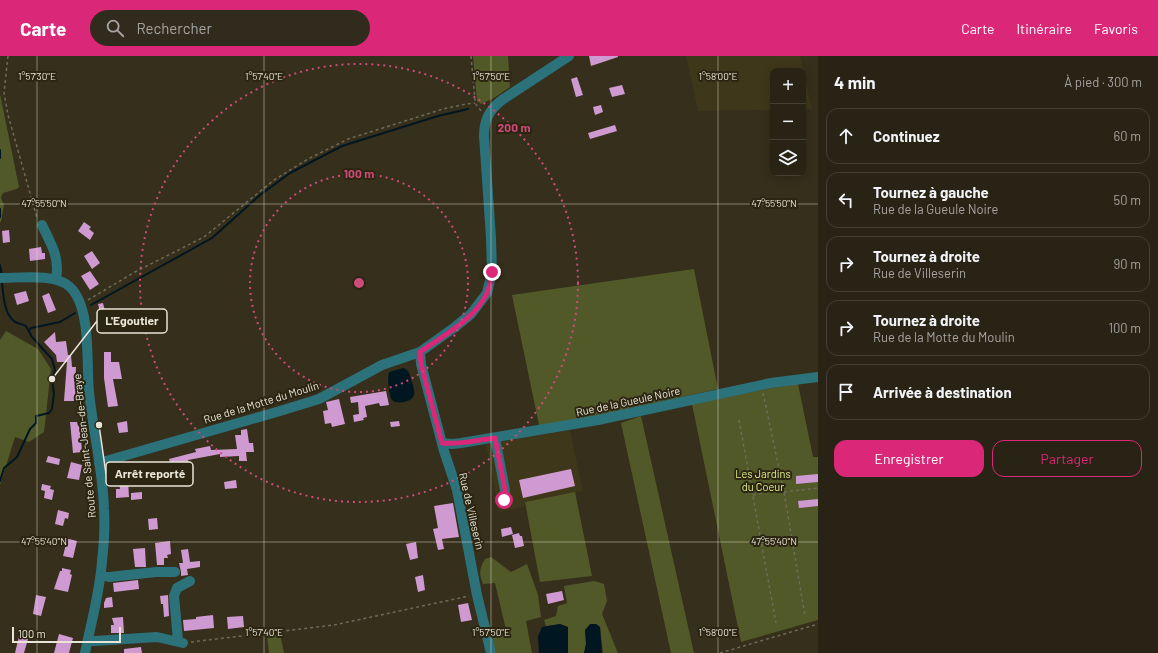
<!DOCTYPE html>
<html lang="fr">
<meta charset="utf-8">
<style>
:root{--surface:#282314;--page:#302b1d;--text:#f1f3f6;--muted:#a5a4a0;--line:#444034;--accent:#db2777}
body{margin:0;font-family:Barlow,sans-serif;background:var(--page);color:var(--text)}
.controls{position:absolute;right:12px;top:12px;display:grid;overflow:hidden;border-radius:8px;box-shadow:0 2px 10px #0003}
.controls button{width:36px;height:36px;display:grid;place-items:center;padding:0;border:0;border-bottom:1px solid var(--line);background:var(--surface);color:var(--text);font:20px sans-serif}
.scale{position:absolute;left:12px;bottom:10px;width:109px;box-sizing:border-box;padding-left:4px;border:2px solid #e8e4d7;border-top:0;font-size:11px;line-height:14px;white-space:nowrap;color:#e8e4d7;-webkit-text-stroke:3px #2b2511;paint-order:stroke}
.stop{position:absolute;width:12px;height:12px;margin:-9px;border:3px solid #db2777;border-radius:50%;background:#fff}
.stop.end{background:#db2777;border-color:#fff;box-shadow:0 1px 4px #0008}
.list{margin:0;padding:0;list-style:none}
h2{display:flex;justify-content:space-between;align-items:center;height:52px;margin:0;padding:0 16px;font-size:17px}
h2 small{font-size:13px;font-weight:400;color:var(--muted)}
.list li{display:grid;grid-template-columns:26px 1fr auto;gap:12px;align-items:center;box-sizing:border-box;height:56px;margin:0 8px 8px;padding:0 8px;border:1px solid var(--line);border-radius:12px}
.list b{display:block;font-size:15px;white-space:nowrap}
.list p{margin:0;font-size:13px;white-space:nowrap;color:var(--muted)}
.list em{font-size:13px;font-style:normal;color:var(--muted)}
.actions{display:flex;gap:8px;padding:12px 16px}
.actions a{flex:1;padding:9px 0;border:1px solid var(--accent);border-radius:12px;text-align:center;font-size:14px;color:var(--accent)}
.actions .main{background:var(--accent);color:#fff}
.icon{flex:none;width:22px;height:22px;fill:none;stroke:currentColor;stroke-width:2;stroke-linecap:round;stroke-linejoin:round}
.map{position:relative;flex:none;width:818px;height:597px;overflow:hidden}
header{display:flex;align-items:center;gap:24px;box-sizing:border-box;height:56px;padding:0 20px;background:var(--accent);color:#fff}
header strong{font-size:19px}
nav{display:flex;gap:22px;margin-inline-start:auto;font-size:14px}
.search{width:280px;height:36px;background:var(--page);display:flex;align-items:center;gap:10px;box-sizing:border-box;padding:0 14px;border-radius:22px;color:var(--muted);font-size:15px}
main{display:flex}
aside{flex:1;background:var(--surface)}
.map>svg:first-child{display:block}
.built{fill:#3e371a}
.green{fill:#525929}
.water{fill:#001722}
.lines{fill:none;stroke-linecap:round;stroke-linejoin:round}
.stream{stroke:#001722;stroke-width:2}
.building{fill:#cf9ad1}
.path{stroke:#706b59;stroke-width:1.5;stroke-dasharray:3 3;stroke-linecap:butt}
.minor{stroke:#2c727b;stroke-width:10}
.route{stroke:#db2777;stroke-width:5}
.ticks{fill:none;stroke:#e8e4d7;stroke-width:1;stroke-opacity:0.45}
.ring{fill:none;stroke:#cc4b7a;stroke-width:2;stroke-dasharray:2 4}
.labels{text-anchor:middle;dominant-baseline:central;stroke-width:4;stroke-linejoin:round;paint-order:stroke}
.street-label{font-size:11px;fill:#e8e4d7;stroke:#2b2511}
.park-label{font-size:11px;fill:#dfef8a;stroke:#2b2511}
.ticks-label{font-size:10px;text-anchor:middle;fill:#e8e4d7;stroke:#2b2511;stroke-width:4;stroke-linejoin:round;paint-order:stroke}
.centre{fill:#cc4b7a;stroke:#2b2511;stroke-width:2}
.ring-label{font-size:12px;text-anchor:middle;font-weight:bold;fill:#cc4b7a;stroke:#2b2511;stroke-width:4;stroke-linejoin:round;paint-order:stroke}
.leader{fill:none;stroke:#e8e4d7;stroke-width:1.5}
.callout-dot{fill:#e8e4d7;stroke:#2b2511;stroke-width:1.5}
.callout{fill:#2b2511;stroke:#e8e4d7;stroke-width:1.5}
.callout-label{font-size:12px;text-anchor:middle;font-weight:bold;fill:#e8e4d7}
</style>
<header>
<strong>Carte</strong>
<div class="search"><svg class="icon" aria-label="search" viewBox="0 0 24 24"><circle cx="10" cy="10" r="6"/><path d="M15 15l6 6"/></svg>Rechercher</div>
<nav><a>Carte</a><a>Itinéraire</a><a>Favoris</a></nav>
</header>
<main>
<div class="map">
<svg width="818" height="597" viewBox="0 0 818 597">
<rect width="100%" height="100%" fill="#352f1b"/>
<!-- built -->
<path class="built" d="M686,0H800L812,53H803V15H773V54L698,55Z
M570,374L583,435L525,446L524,451L499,455L486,388Z"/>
<!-- green -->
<path class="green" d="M473,0H508L510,31L494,42L481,48L477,45Z
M0,38L19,131L17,133L3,137L1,142L4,149L1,166H0Z
M694,213L718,333L567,366L539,369L512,239Z
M6,275L38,293L51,313L44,376L29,386L15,381L0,429V284Z
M798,328L813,401H818V564L741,586L692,348L772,332Z
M641,360L694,597H671L621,367Z
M575,436L592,520L540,526L525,446Z
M491,501L511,516L527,508L538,539L541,561L526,565L532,597H496L492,582L507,578L495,527L483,528C479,518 479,513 485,503Z
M594,525L604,528L607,545L602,558L618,597H603L600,571L596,568L585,574L586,588L584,597H568V571L560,568L546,570L544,564L556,560L558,550L567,547L564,530Z
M280,578L284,597H269L267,581Z"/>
<!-- water -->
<path class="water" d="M403,312C409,314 410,318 411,324C413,329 415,334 414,339C412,346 397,349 392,344C389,340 387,321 389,316Z
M560,568L568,571V597H539L538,580L542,571Z
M590,568H596L600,571L602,597H584L586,588L585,574Z"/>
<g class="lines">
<!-- stream -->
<path class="stream" d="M0,94V102
M0,153V161
M0,209L2,220
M91,249L212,182L260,139L290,117L342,90L438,60L468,53
M29,275L31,272L60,266L75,257
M0,425L4,412L17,401L30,373L36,367V360L49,357L52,353L54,338L52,323L55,314L52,303L32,281L26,270C23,268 17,268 14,265C4,258 3,237 2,226"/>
</g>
<!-- building -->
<path class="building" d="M589,0H618V1L591,10Z
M577,21L583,39L576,41L571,23Z
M622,29L625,38L612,41L609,32Z
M601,49L603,56L595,59L593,51Z
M615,69L617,75L590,83L588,77Z
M84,166L91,171L89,173L94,177L90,184L78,175Z
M9,174L10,186L3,187L2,175Z
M41,191L42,197H45V203L30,205L29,193Z
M92,195L100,207L92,213L84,200Z
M90,215L99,228L90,234L81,220Z
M26,235L29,245L17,249L14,238Z
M49,237L56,254L48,257L42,240Z
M103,247L109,271L104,272L98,248Z
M55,276L56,286L66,285L68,299H71L72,311H76L75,331H77L76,345H64L67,306H57L56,299L44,286Z
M104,296H111V306H119L122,323H113L118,350L108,351L104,322Z
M386,335L389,349L382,350H380L379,347L365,350L367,361L363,362L364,364L354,366L353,359L359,358L358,346L351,347L350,341Z
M339,343L345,368L332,371L331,367L325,368L323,355L328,354L326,346Z
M127,365L128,376L119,377L117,367Z
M399,365L400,370L391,371L390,366Z
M70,366H77L78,370H80L82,396L73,397Z
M247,373L249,387H253L254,396H246L247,405H239V400L220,401V398L188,404L190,410L173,415L169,403L196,396L195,393L210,390L211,394L237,393L235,379H241V374Z
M48,400L60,403L59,409L46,406Z
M71,406L82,409L79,424L67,422Z
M571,413L575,430L523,442L519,424Z
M818,418V426L796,428V420Z
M128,424L129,441L116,442V433H120L119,425Z
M236,424L237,432L225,433L224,426Z
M42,428L51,430L50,433L54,434L52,444L44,442L45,435L41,434Z
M142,436V443L131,444V437Z
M818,443V450L799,452L798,445Z
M453,447L459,481L442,483L444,493L438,494L433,473L438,472L434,450Z
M58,454L69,457L68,463L65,462L63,470L55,468Z
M157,462L158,473L149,474L148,463Z
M511,471L513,478L502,481L501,473Z
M519,477L520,480H522L524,490L515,492L512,479Z
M65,482L77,485L73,502L63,500L66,488L63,487Z
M170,485L171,498L167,499L168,502H164V509H157L155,487Z
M416,486L418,502L410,504L406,488Z
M145,492L146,511H135L133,493Z
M188,493L190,506L200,505V511L187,513L188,519L181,520V516L179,507H183L181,494Z
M62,512L71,514L70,518L72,519L68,536L54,533L60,515H62Z
M423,519L425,534L418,536L415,521Z
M138,524L139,533L114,536L113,527Z
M562,535L564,544L548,548L546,538Z
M36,539L46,541L41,560L33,558Z
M168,539L169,560L164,561L163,548H161L160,540Z
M112,541L113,551L104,552V547L106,542Z
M468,547L472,564L461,566L458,549Z
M213,559L214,572L184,575L183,564L196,563V561Z
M243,560L244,571L228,573L227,561Z
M123,561L124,577H111V569H114L112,562Z
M59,578L73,582L69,597H54Z
M19,580L28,583L24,597H15Z
M141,591L142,597H124V593Z"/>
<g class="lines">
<!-- path -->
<path class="path" d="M8,0L4,37L8,59L37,162
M471,0L475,44V47L482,56
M88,244L135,216L204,181L274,124L308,103L348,83L443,53L466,48L475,47
M763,337L784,436L805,560
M739,364L776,567
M784,436L818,432
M753,439L784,433
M191,586L334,569L469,540
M720,597L818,568"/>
<!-- minor -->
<path class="minor" d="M42,169C51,188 60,201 56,223
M0,222C19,222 56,217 70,231C92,252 86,308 89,336C93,375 103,414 104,453C105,470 104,488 102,505C100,536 91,567 85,597
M420,296L421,308L444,395L457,434L477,539L491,597
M495,382L505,434L504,444
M442,387L452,388L461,387L598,364L771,327L818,321
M99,407L280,355L319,343L382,309L420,296L455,271L471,258L487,237L492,216L491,182L484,80C484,64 489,54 502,44L569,0
M101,519L109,521L156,516H175
M88,584L94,585L157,581L183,587
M178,585L174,540L177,532L190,525"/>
</g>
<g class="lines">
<!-- route -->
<path class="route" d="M492,216C491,223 490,231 487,237C475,263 443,280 420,296L421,308L442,387C460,389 477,384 495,382L505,434L504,444"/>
</g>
<!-- ticks -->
<path class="ticks" d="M37,0V597M264,0V597M491,0V597M718,0V597M0,148H818M0,486H818"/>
<!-- distance rings -->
<g class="ring">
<circle cx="359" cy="227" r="109"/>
<circle cx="359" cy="227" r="219"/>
</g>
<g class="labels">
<!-- street labels -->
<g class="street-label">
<text transform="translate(628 345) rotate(-12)">Rue de la Gueule Noire</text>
<text transform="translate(261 346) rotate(-17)">Rue de la Motte du Moulin</text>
<text transform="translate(84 390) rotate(-96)">Route de Saint-Jean-de-Braye</text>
<text transform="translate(472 455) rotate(77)">Rue de Villeserin</text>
</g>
<!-- park labels -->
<g class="park-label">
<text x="763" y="417">Les Jardins<tspan x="763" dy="13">du Coeur</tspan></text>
</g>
</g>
<g class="ticks-label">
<text x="37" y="24">1°57'30"E</text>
<text x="264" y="24">1°57'40"E</text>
<text x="491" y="24">1°57'50"E</text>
<text x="718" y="24">1°58'00"E</text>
<text x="44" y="151">47°55'50"N</text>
<text x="774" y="151">47°55'50"N</text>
<text x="44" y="489">47°55'40"N</text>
<text x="774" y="489">47°55'40"N</text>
<text x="264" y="580">1°57'40"E</text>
<text x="491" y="580">1°57'50"E</text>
<text x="718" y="580">1°58'00"E</text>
</g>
<circle cx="359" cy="227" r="6" class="centre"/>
<g class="ring-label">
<text x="514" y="76">200 m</text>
<text x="359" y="122">100 m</text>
</g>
<!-- callouts -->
<path class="leader" d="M52 323L97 265M99 369L106 418"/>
<g class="callout-dot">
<circle cx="52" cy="323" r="4"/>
<circle cx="99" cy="369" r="4"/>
</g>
<g class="callout">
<rect x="97" y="253" width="70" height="24" rx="4"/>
<rect x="106" y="406" width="87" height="24" rx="4"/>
</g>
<g class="callout-label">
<text x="132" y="269">L'Egoutier</text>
<text x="150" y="422">Arrêt reporté</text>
</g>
</svg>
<div class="controls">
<button>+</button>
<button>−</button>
<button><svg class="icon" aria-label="layers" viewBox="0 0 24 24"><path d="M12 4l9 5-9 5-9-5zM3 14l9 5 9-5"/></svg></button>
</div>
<div class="scale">100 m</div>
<div class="stop" style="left:504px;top:444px"></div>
<div class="stop end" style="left:492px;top:216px"></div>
</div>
<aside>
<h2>4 min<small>À pied · 300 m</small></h2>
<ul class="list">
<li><svg class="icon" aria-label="ahead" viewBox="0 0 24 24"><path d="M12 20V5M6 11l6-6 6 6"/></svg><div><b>Continuez</b></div><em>60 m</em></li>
<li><svg class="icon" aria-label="left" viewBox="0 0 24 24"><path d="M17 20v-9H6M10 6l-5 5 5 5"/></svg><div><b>Tournez à gauche</b><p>Rue de la Gueule Noire</p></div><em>50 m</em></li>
<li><svg class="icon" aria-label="right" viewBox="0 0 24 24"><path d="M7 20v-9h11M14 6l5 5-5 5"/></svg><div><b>Tournez à droite</b><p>Rue de Villeserin</p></div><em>90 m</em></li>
<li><svg class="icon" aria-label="right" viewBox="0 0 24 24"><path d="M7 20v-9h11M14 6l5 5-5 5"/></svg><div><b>Tournez à droite</b><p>Rue de la Motte du Moulin</p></div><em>100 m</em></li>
<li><svg class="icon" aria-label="arrive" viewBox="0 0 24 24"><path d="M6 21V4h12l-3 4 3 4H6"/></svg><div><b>Arrivée à destination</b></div></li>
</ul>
<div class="actions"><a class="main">Enregistrer</a><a>Partager</a></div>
</aside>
</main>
